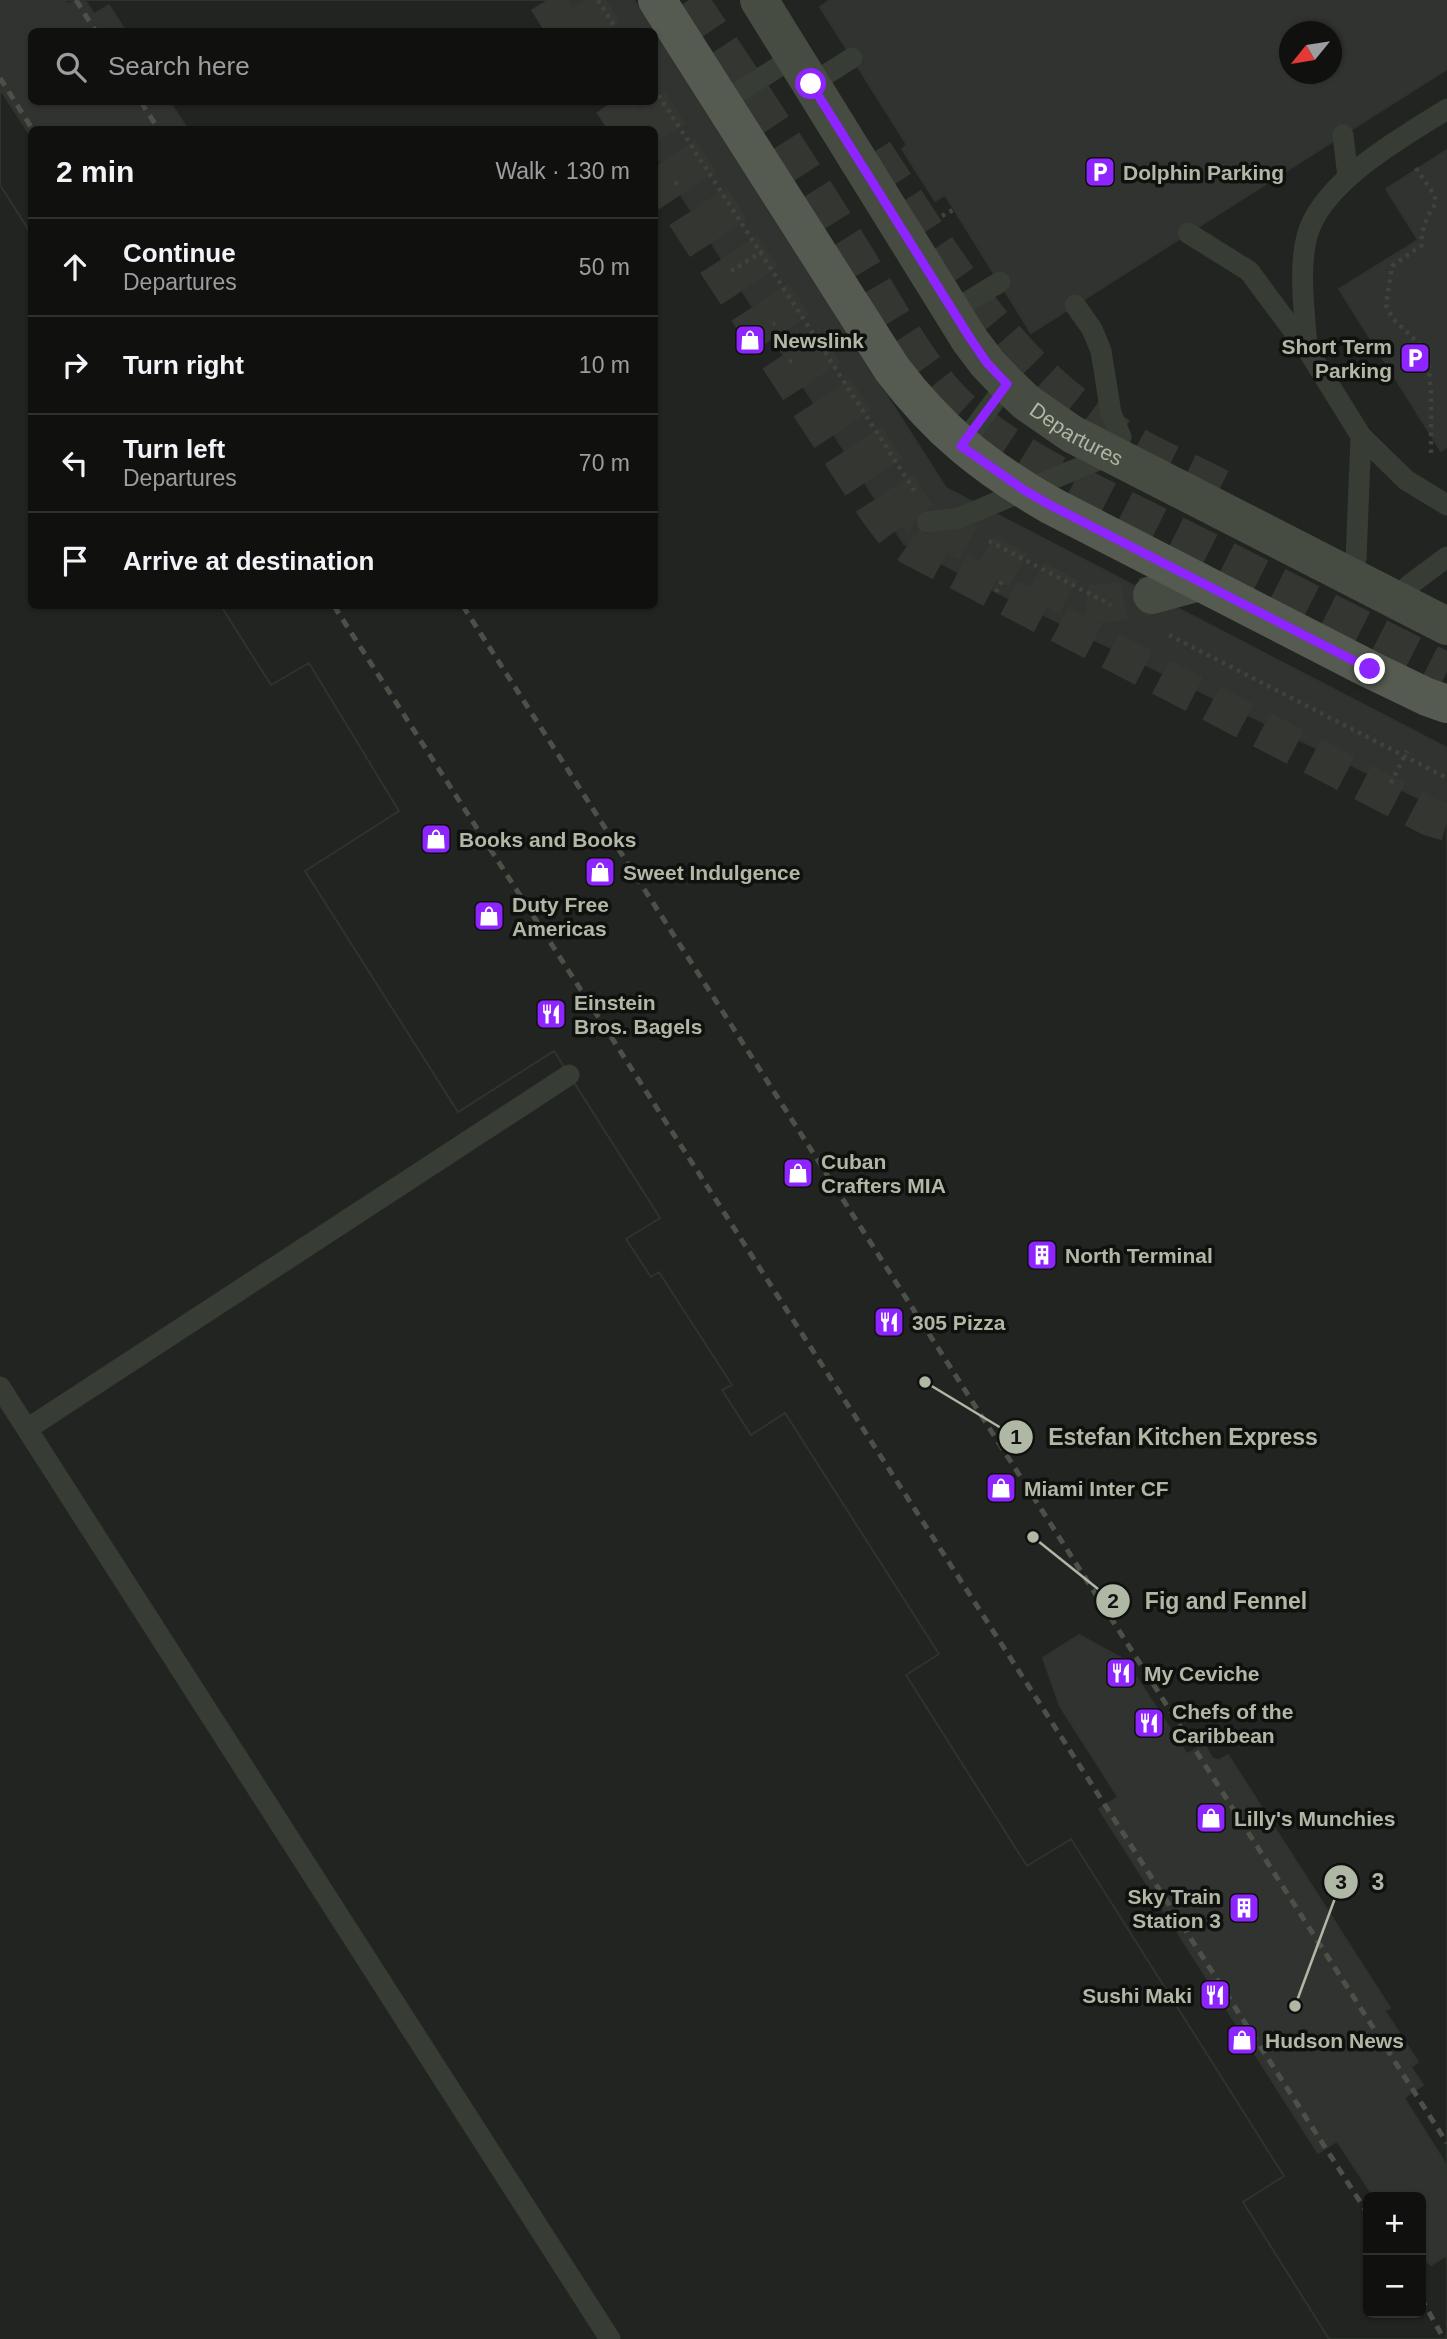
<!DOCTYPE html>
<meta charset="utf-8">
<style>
:root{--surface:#10110f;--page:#1e1f1d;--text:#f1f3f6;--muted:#9c9d9e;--line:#30312f}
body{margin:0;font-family:Helvetica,sans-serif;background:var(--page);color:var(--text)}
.controls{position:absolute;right:21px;bottom:21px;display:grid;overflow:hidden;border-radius:10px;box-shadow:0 2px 5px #0004}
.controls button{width:63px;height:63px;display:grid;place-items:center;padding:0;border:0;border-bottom:2px solid var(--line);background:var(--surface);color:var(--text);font:35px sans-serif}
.compass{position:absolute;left:1279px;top:21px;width:63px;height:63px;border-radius:50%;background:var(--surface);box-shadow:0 2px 5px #0004;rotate:240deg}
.stop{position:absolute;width:21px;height:21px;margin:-16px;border:5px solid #8e24ff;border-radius:50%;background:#fff}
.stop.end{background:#8e24ff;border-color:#fff;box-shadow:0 2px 7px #0008}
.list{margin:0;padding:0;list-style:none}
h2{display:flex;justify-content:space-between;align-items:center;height:91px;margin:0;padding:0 28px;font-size:30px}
h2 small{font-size:23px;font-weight:400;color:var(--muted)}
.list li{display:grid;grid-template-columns:46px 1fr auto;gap:21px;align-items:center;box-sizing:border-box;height:98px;padding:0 28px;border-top:2px solid var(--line)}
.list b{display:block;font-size:26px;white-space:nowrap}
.list p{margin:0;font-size:23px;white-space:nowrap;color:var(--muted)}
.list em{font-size:23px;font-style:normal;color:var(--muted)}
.icon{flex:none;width:38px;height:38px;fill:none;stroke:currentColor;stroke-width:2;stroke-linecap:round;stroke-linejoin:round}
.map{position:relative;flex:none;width:1447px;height:2339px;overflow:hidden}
.search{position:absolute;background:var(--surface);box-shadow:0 2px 5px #0004;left:28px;top:28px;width:630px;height:77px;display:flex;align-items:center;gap:18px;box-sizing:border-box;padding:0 24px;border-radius:10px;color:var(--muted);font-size:26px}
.panel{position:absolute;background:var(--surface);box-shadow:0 2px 5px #0004;left:28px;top:126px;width:630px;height:483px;border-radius:10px}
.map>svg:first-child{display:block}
.built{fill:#212420;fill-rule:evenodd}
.building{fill:#30332f;stroke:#2f332e;stroke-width:2;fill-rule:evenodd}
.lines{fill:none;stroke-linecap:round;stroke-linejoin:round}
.secondary-tunnel{stroke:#343731;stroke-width:38;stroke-dasharray:38 19;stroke-linecap:butt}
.primary-tunnel{stroke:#343731;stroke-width:38;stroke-dasharray:38 19;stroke-linecap:butt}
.path{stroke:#3f433b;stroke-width:4.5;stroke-dasharray:3.5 5;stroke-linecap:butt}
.lane{stroke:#373c35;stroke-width:21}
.secondary{stroke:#474c43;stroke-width:38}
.primary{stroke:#555b51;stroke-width:38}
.rail{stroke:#4c5148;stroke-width:5;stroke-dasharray:9 7;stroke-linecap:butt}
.route{stroke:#8e24ff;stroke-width:9}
.labels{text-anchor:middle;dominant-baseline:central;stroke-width:7;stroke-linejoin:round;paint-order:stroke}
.poi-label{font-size:21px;font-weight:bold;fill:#aeb8a5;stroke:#10110f;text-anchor:start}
.street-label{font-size:21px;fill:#aeb8a5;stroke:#10110f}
.leader{fill:none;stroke:#aeb8a5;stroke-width:2.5}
.callout-dot{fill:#aeb8a5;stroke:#10110f;stroke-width:2.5}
.mark-label{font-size:21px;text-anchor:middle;font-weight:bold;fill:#111}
.callout-label{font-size:23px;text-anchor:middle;font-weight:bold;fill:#aeb8a5;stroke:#10110f;stroke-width:7;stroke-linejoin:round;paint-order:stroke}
</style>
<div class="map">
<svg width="1447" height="2339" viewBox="0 0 1447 2339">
<rect width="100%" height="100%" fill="#151714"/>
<!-- built -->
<path class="built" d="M0,0H1447V2339H0ZM32,32H654V102H32ZM1290,32H1332V74H1290ZM32,130H654V606H32ZM1368,2197H1421V2313H1368Z"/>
<!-- building -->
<path class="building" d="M0,0H557L577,32H32V102H622L640,130H32V235L0,185Z
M0,0H557L577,32H32V102H622L640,130H32V235L0,185Z
M0,0H65L68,4L75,0H85L94,14L109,5L126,32H32V102H170L188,130H32V138L0,89Z
M557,0H634L654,32H577Z
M830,0H1447V69L1031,333L945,195L935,201L902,149L907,145L820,7ZM1290,32H1332V74H1290Z
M654,32L946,488L1447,748V812L996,592L904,544L654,153V130H640L622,102H654Z
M1447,150V447L1441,451L1339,289L1418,240L1386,189Z
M654,153L904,544L996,592L1447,812V2339H1329L1243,2202L1284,2176L1071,1839L1027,1866L906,1675L939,1654L785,1413L751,1435L722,1390L732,1385L659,1272L651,1277L626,1239L660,1218L554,1051L458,1112L305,871L399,811L309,663L271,685L221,606H654ZM1368,2197H1421V2313H1368Z
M654,153L904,544L996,592L1447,812V2339H1329L1243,2202L1284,2176L1071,1839L1027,1866L906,1675L939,1654L785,1413L751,1435L722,1390L732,1385L659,1272L651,1277L626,1239L660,1218L554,1051L458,1112L305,871L399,811L309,663L271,685L221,606H654ZM1368,2197H1421V2313H1368Z
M1079,1635L1125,1660L1187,1754L1204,1744L1213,1759L1219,1760L1228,1755L1390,2008L1385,2011L1418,2062L1411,2067L1423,2085L1404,2098L1447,2166V2255L1431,2265L1421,2256V2197H1374L1337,2141L1318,2153L1099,1809L1118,1797L1060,1706L1043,1658Z"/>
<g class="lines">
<!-- secondary-tunnel -->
<path class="secondary-tunnel" d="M547,0L567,32
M584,0L604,32
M689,0C743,81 797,162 848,245C879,294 914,363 954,403C986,434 1024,457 1063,478L1447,672
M612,102L631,130
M649,102L917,516L1076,601C1104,607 1125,601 1152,595
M654,167L876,508L898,537L912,547L1430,817L1447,822"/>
<!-- primary-tunnel -->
<path class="primary-tunnel" d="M874,152C940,253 996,351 1097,422C1135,449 1179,467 1220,488"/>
<!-- path -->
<path class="path" d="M598,0L618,32
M654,88L916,493
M1416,168L1435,196V204L1427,218L1422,232V245L1392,266L1386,305L1393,319L1427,351L1431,392V458
M675,184L681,180
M942,216L953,210
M731,271L763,251
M773,324L775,323
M789,362L795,358
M989,541L1111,605
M996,592L1003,579
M1169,635L1447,778
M1391,783L1407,751"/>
<!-- lane -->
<path class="lane" d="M811,84L852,58
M723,102L794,57
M1343,135L1348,177
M1188,233L1249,271L1307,349L1361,436L1406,480L1447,505
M1075,305L1092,329L1101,351L1111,413L1121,437
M952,311L1000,282
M1307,349C1305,313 1298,271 1307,236C1322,181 1402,138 1447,109
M961,446L1007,384
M927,522L959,518L1110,455
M1356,559L1361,436
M1408,586L1447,557
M0,1387L610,2339
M27,1429L569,1075"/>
<!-- secondary -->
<g class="secondary">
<path id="s1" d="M759,0L969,339L987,363L1007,384L1026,402L1072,434L1447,626"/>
<path d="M1152,595L1200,582"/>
</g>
<!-- primary -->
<path class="primary" d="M657,0L892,369C938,430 984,467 1050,505L1369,669L1427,697L1447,704"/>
<!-- rail -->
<path class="rail" d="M76,0L96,32
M0,78L33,130
M141,102L159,130
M334,606L1368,2214
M463,606L1447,2143
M1421,2298L1444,2339"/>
</g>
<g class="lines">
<!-- route -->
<path class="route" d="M811,84L970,338L987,363L1007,384L961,446L1024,490L1050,505L1370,669"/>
</g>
<!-- icons -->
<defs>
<g id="parking-square" transform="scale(1.575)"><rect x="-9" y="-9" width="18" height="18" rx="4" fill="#8e24ff" stroke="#10110f"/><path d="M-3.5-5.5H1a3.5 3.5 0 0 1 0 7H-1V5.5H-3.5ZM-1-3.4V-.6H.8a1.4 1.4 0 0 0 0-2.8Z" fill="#fff"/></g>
<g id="shop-square" transform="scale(1.575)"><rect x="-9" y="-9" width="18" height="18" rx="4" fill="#8e24ff" stroke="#10110f"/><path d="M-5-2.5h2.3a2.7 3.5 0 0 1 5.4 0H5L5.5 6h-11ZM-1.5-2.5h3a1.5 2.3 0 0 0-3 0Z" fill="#fff"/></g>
<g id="restaurant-square" transform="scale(1.575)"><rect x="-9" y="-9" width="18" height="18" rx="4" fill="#8e24ff" stroke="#10110f"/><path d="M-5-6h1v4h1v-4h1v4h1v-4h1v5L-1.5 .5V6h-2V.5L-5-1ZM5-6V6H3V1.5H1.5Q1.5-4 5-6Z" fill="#fff"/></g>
<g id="building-square" transform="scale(1.575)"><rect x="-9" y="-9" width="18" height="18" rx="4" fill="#8e24ff" stroke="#10110f"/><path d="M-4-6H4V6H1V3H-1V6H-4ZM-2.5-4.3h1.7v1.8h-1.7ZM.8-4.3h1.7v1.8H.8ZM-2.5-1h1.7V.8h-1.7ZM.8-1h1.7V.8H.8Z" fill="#fff"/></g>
</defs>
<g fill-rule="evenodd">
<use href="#parking-square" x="1100" y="172"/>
<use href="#shop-square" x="750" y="340"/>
<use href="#parking-square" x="1415" y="358"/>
<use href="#shop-square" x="436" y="839"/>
<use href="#shop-square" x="600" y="872"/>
<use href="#shop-square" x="489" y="916"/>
<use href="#restaurant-square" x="551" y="1014"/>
<use href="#shop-square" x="798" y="1173"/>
<use href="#building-square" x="1042" y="1255"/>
<use href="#restaurant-square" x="889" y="1322"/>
<use href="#shop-square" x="1001" y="1488"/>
<use href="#restaurant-square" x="1121" y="1673"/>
<use href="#restaurant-square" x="1149" y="1723"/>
<use href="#shop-square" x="1211" y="1818"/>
<use href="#building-square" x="1244" y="1908"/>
<use href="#restaurant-square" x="1215" y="1995"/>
<use href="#shop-square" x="1242" y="2040"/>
</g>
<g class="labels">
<!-- poi labels -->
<g class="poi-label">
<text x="1123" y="172">Dolphin Parking</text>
<text x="773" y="340">Newslink</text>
<text x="1392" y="346" text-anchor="end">Short Term<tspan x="1392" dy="24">Parking</tspan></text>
<text x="459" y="839">Books and Books</text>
<text x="623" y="872">Sweet Indulgence</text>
<text x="512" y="904">Duty Free<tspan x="512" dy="24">Americas</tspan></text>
<text x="574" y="1002">Einstein<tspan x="574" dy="24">Bros. Bagels</tspan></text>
<text x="821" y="1161">Cuban<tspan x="821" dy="24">Crafters MIA</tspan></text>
<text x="1065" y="1255">North Terminal</text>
<text x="912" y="1322">305 Pizza</text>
<text x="1024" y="1488">Miami Inter CF</text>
<text x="1144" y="1673">My Ceviche</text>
<text x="1172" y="1711">Chefs of the<tspan x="1172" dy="24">Caribbean</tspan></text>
<text x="1234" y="1818">Lilly's Munchies</text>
<text x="1221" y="1896" text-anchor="end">Sky Train<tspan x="1221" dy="24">Station 3</tspan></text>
<text x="1192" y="1995" text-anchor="end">Sushi Maki</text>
<text x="1265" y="2040">Hudson News</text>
</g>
<!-- street labels -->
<g class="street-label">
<text stroke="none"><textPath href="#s1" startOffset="544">Departures</textPath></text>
</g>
</g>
<!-- callouts -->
<path class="leader" d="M925 1382L1016 1437M1033 1537L1113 1601M1295 2006L1341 1882"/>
<g class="callout-dot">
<circle cx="925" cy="1382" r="7"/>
<circle cx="1033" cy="1537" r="7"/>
<circle cx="1295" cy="2006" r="7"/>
<circle cx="1016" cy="1437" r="18"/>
<circle cx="1113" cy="1601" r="18"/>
<circle cx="1341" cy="1882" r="18"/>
</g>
<g class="mark-label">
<text x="1016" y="1444">1</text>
<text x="1113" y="1608">2</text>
<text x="1341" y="1889">3</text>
</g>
<g class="callout-label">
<text x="1183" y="1445">Estefan Kitchen Express</text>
<text x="1226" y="1609">Fig and Fennel</text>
<text x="1378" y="1890">3</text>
</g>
</svg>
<div class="controls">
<button>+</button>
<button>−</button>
</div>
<svg class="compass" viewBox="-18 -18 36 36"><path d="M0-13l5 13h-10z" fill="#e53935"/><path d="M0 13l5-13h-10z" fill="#9c9d9e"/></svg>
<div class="stop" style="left:811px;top:84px"></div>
<div class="stop end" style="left:1370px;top:669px"></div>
<div class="search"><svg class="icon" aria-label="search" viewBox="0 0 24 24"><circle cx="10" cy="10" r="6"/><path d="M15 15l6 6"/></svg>Search here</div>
<section class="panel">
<h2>2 min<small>Walk · 130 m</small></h2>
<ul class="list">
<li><svg class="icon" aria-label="ahead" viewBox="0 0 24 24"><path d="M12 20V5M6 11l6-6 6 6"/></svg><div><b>Continue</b><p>Departures</p></div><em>50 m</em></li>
<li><svg class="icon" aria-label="right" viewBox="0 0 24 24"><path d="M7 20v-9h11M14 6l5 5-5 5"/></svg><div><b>Turn right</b></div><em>10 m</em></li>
<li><svg class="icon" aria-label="left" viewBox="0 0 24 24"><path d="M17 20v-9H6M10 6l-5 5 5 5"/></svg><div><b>Turn left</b><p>Departures</p></div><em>70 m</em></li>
<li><svg class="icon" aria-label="arrive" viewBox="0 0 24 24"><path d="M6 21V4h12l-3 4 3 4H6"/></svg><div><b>Arrive at destination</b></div></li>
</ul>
</section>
</div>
